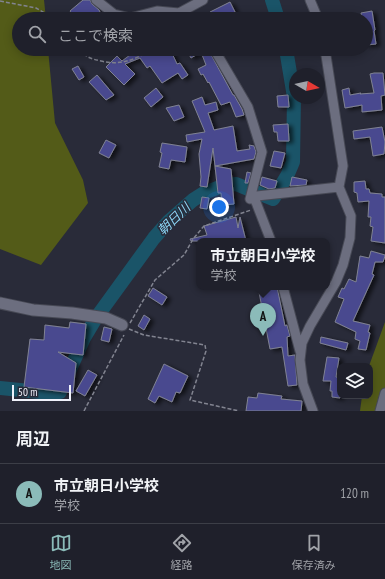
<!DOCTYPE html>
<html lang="ja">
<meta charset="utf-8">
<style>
:root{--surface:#1f202b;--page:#272833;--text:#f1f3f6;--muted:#a1a3a9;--line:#3c3e47;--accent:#8bbbb9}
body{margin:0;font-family:"PT Sans Narrow","Noto Sans JP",sans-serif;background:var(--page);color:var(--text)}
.controls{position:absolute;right:12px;bottom:12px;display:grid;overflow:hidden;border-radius:8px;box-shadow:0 2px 10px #0003}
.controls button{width:36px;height:36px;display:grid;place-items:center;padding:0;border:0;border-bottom:1px solid var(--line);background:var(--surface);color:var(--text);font:20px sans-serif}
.compass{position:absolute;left:289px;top:68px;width:36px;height:36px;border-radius:50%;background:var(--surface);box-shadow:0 2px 10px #0003;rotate:99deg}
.scale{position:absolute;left:12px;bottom:10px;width:59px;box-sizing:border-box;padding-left:4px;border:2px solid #f0f2fb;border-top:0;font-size:11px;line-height:14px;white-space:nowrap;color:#f0f2fb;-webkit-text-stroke:3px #292b39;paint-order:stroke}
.you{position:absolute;left:219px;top:207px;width:14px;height:14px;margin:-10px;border:3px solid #fff;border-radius:50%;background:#1a73e8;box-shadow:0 0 0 6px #1a73e833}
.badge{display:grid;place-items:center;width:26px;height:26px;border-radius:50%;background:var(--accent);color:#111;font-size:13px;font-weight:700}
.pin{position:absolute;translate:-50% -33px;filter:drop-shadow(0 1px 2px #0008)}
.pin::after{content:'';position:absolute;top:21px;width:14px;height:12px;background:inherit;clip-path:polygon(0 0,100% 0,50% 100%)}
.popup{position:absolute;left:196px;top:238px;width:134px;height:52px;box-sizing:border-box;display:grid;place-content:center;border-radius:8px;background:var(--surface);filter:drop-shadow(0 1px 3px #0005);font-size:13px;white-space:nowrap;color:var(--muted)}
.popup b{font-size:15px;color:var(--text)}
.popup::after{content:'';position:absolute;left:50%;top:100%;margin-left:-8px;border:8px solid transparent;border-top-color:var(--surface)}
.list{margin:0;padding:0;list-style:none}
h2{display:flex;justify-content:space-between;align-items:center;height:52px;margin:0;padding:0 16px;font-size:17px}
h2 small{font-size:13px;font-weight:400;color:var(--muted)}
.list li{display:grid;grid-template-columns:26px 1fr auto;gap:12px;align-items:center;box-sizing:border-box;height:60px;padding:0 16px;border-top:1px solid var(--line)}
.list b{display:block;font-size:15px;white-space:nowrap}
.list p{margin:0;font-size:13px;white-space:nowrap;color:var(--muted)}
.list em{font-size:13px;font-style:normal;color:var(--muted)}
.icon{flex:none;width:22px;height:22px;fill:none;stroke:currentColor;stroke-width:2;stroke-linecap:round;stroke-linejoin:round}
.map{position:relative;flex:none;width:385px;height:411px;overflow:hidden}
.search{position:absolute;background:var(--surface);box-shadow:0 2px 10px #0003;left:12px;right:12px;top:12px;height:44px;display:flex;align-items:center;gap:10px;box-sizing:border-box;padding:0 14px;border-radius:22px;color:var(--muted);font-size:15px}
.sheet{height:112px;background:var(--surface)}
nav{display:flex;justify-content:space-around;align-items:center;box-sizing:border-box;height:56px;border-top:1px solid var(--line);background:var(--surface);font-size:11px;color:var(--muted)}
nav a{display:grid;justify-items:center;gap:2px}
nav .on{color:var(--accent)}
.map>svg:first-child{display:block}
.green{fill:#535b18}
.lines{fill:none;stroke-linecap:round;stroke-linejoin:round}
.river{stroke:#1a5468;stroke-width:14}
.building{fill:#484a8f;stroke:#808293;filter:url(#shadow)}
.minor-casing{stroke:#474955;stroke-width:11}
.tertiary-casing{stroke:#474955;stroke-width:13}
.path{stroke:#828490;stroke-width:1.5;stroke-dasharray:4 2;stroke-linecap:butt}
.minor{stroke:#6c6e7f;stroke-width:9}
.tertiary{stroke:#6c6e7f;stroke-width:11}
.labels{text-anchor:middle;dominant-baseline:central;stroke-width:3;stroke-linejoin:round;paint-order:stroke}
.water-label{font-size:13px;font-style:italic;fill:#8ad4f3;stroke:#292b39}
</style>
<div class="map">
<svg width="385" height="411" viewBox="0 0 385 411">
<defs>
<filter id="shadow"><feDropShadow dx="4" dy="2" stdDeviation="2" flood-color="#0009"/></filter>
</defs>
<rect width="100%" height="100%" fill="#292b39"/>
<!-- green -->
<path class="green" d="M0,0H44L46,19H19V49H48L55,123L83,180L88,203L41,265L0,249Z
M385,322V411H360L362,396H370V366H369Z"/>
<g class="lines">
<!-- river -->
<path class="river" d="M272,0L278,19
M0,388L50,393L60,392L84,338L96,318L154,238L169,221L193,200L204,193L225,185L236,184L273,199L287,176L293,162L294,97L286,49"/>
</g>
<!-- building -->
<path class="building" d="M83,0H90L92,4L99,10L100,12L96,14L102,19H76L70,11Z
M230,2L235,12L221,19H213L210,12Z
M372,11L375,30L374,31L376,44L366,45V19H362L361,13Z
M138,49H170L177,64L180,63L188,75L182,79L178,73L162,83L150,66L147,68L140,58L125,64L135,74L124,85L106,67L117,56L122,61Z
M186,49H207L203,51L208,49L233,95H234L242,109L244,115L236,117L230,102L221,105L209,82L208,83L203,74L201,75L198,69L206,65L201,52L191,58Z
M78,66L84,77L79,80L72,69Z
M374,73H383L385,95L381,96L382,110L362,112V105L345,108L342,90L349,88L350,95L361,93L360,94L374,93L370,74Z
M97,75L114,95L106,100L89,82Z
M156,88L163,97L151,107L144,98Z
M288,95L289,107H278L277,96Z
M202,97L205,105L216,102L218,110L208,113L214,130L233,126L237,151L250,149L249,145L254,146L256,152L254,159L215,166L213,148L207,187L200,186L201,177L199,154L202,139L187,142L186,135L205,132L192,101Z
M179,105L184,117L174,121L166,108Z
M288,124L289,141H278L277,132H274L273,125Z
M382,127L385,142L384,154L373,156L370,137L354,139L353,131Z
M106,140L116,145L109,158L99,153Z
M162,143L187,147L185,162L171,160L169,169L159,167L162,153L160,152Z
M274,151L285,153L281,168L270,166Z
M215,166L231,169L234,204L222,205L221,193H218Z
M247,172L251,173L248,183H245Z
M262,177L277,181L275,188L269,189L260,185Z
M292,177L307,180L306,185L290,186Z
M365,181L366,189H369L370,193L382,194V197H385V243L371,241L373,227L370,226L371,217H368L369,201L358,202L357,193L354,192V182Z
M202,197L209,198L207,209L200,208Z
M236,217L238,228L240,217L246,241H191L190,239L207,235L204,226Z
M371,251L385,255V256L383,262H375L372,274L374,275L353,321L370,325L368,332L370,333L366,350L358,349L360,341L355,339L356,332L335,322L344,299L338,297L342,288L344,289L349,279L356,282L360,256L369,258Z
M258,287H277L285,326L287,325L290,336L287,337L288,356L295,355L297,385L288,386L282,347L270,349Z
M153,288L167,297L162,305L148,296Z
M144,315L150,319L144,330L138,326Z
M70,322L86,324L83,355L58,352L76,363L73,393L24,387L30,339L44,340L45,325L69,328Z
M104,327L112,329L109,342L101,340Z
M321,337L348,343L346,350L320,343Z
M327,357L339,358L336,377L340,378V398L332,397V391H330L331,381H323Z
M164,364L188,376L180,393L176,392L172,402L159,396L155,403L148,399Z
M88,370L97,375L85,396L76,391Z
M258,393L282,396L281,399L302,401L301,411H246L248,397L257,398Z"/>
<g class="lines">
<!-- minor casing -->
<g class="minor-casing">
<path id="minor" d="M96,0L114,14L130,18L157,11L179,13L189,19
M310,0L318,19
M179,13L203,0
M214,49L248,107L262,152L250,199
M254,197L271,241
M250,199L257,196L339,187
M283,287L300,351
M313,411L303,384L300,360L302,343L310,326L336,282L343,265L350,238L351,216L339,187L343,166L325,49
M380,411L385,393"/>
</g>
<!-- tertiary casing -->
<g class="tertiary-casing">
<path id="tertiary" d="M0,303L33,310L72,313L106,318L122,325"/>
</g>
<!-- path -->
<path class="path" d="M0,1L36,8L55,19
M80,49C85,57 91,59 101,61C122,66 135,59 154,49
M130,323L155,280L184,255L193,239L204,226L251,210
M129,329L144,335L205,345L206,351L190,400L239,411
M84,411L124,335"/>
<!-- minor -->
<use href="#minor" class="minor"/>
<!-- tertiary -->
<use href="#tertiary" class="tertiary"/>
</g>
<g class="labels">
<!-- water labels -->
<g class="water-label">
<text transform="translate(174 219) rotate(-44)">朝日川</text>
</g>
</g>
</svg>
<div class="controls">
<button><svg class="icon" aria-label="layers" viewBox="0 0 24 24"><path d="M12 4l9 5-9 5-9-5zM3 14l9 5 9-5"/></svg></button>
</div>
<svg class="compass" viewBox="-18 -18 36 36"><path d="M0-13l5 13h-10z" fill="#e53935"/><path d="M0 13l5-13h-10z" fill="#a1a3a9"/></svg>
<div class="scale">50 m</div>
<div class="you"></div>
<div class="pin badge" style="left:263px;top:336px">A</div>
<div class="popup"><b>市立朝日小学校</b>学校</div>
<div class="search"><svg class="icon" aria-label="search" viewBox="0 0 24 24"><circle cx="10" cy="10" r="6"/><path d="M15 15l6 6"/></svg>ここで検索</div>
</div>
<section class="sheet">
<h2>周辺<small></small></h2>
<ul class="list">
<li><span class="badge">A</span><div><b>市立朝日小学校</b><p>学校</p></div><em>120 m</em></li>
</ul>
</section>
<nav>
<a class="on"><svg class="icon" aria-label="map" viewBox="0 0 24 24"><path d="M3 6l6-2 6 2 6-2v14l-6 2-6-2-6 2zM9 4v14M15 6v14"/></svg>地図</a>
<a><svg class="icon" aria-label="directions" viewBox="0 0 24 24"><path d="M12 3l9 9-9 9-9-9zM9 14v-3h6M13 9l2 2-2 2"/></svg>経路</a>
<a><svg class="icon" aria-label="saved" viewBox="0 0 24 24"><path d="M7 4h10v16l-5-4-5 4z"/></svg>保存済み</a>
</nav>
